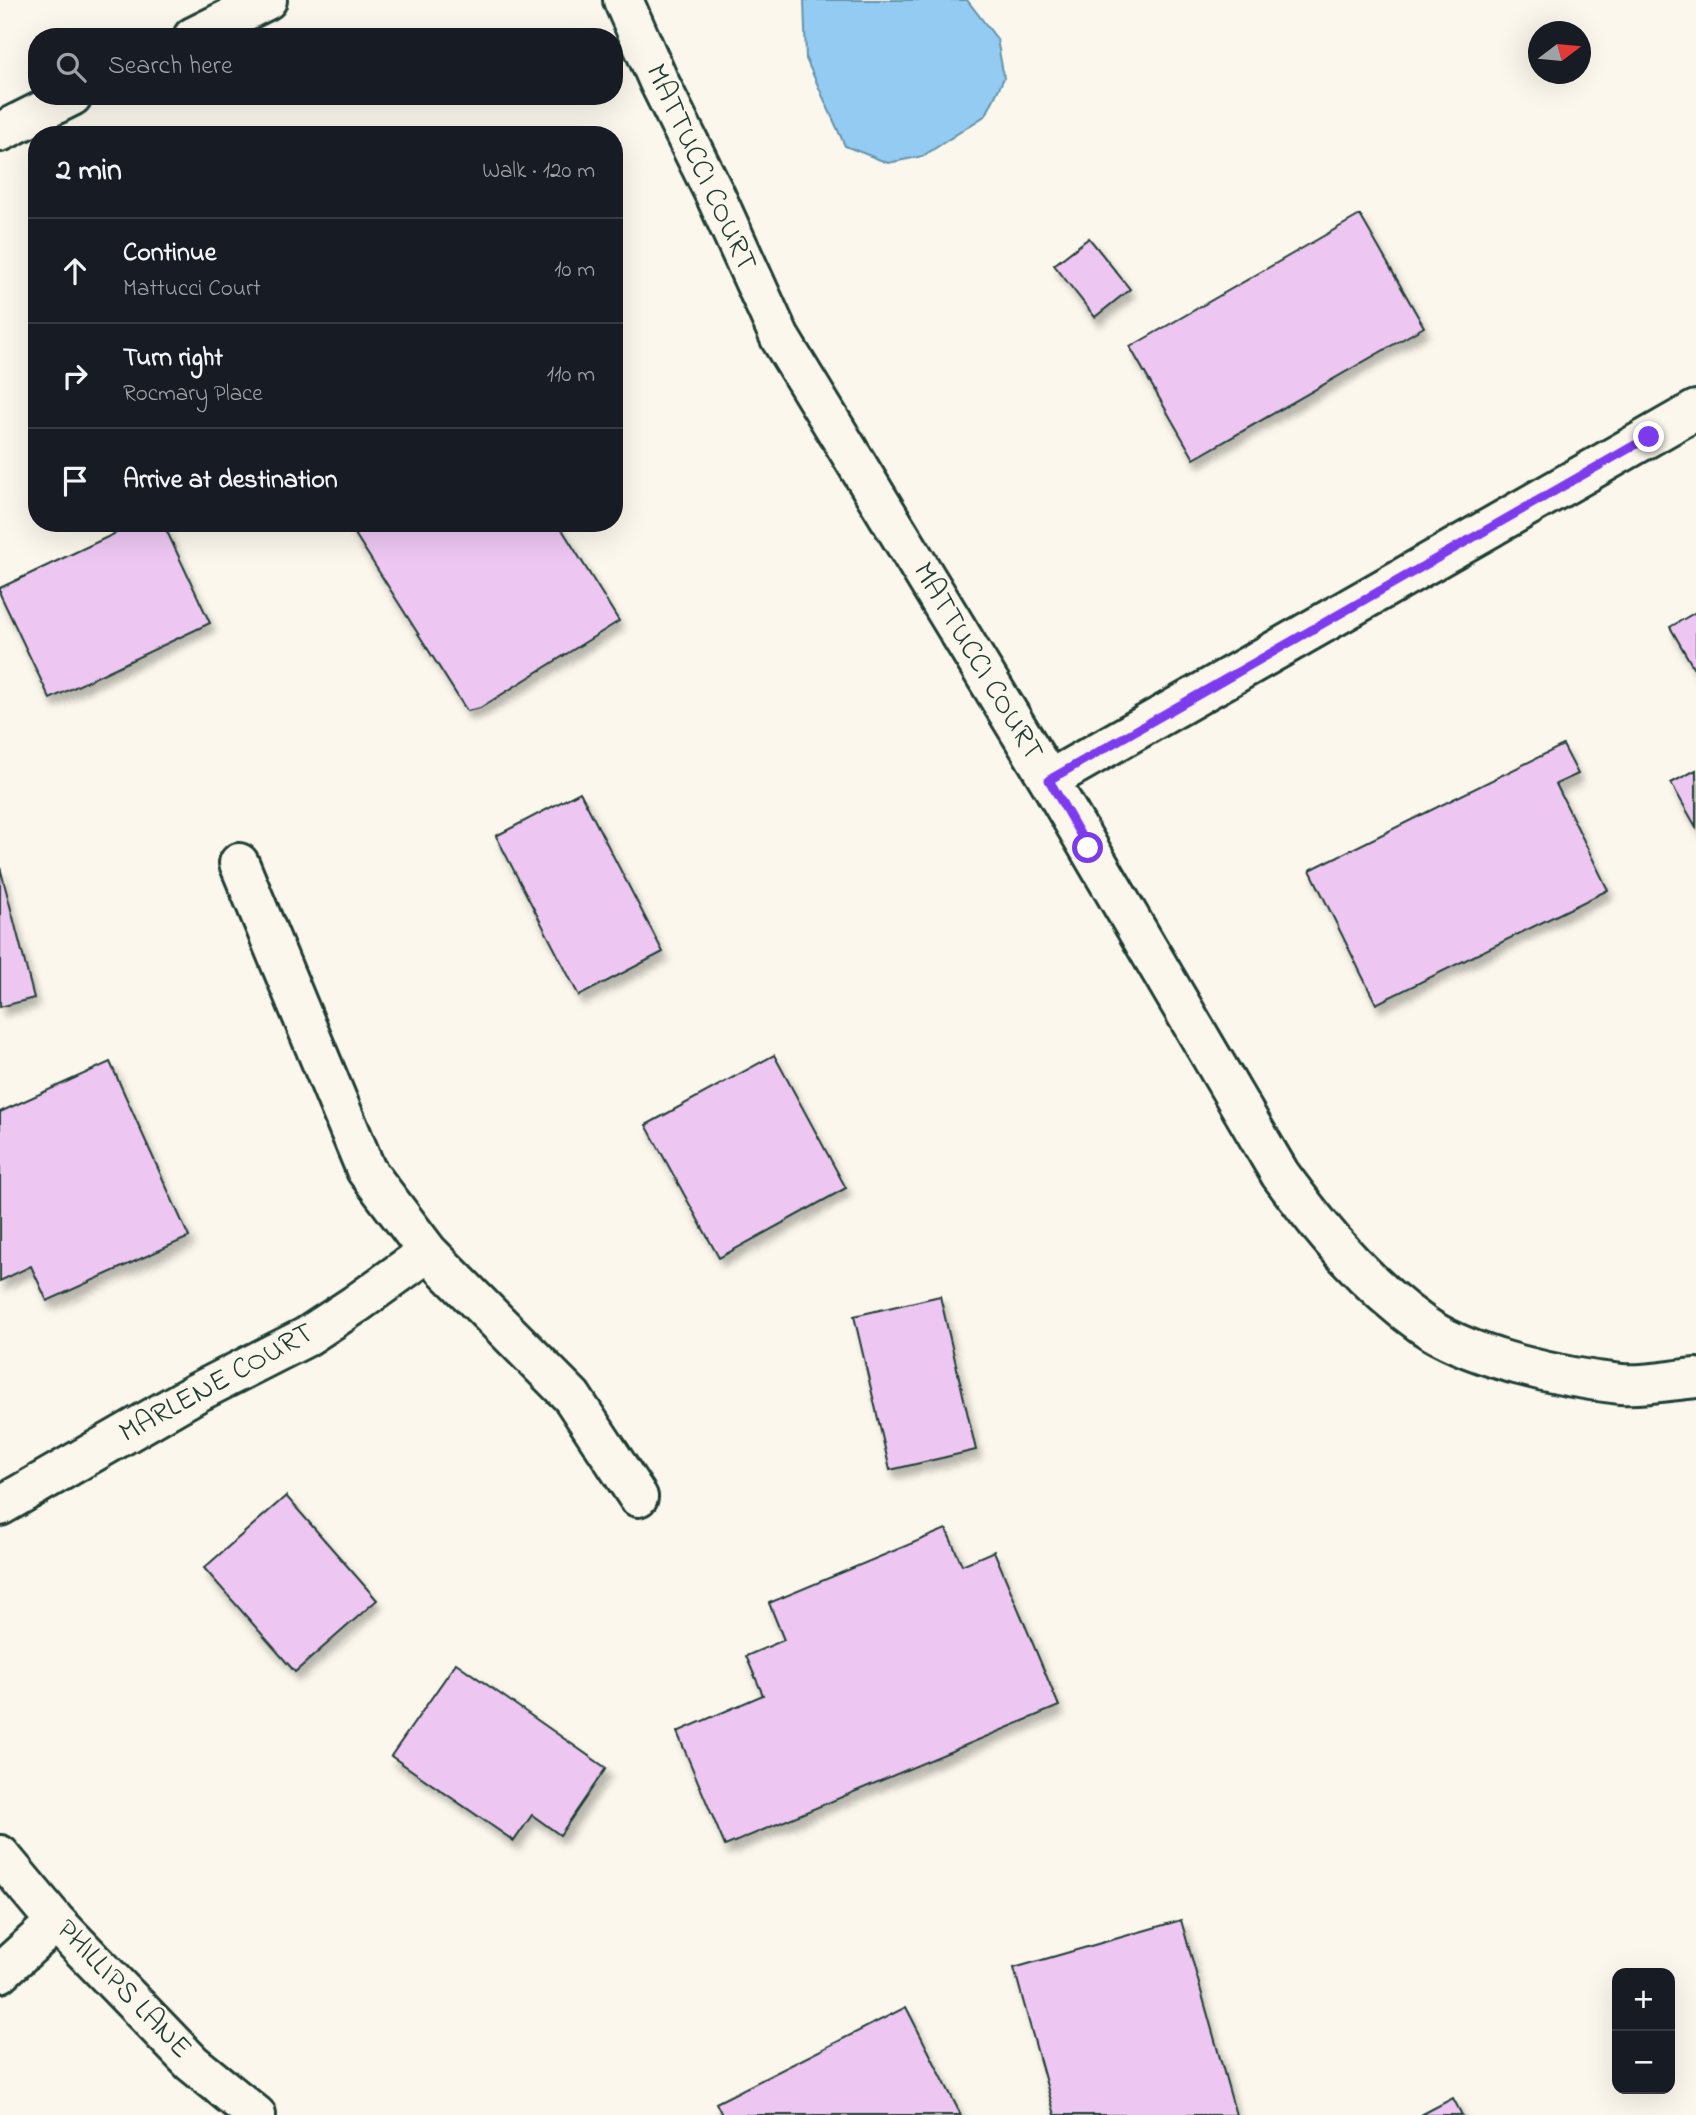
<!DOCTYPE html>
<meta charset="utf-8">
<style>
:root{--surface:#171b24;--page:#242831;--text:#f1f3f6;--muted:#9ea1a6;--line:#363941}
body{margin:0;font-family:"Indie Flower",sans-serif;background:var(--page);color:var(--text)}
.controls{position:absolute;right:21px;bottom:21px;display:grid;overflow:hidden;border-radius:14px;box-shadow:0 7px 28px #0002}
.controls button{width:63px;height:63px;display:grid;place-items:center;padding:0;border:0;border-bottom:2px solid var(--line);background:var(--surface);color:var(--text);font:35px sans-serif}
.compass{position:absolute;left:1528px;top:21px;width:63px;height:63px;border-radius:50%;background:var(--surface);box-shadow:0 7px 28px #0002;rotate:74deg}
.stop{position:absolute;width:21px;height:21px;margin:-16px;border:5px solid #7c3aed;border-radius:50%;background:#fff}
.stop.end{background:#7c3aed;border-color:#fff;box-shadow:0 2px 7px #0008}
.list{margin:0;padding:0;list-style:none}
h2{display:flex;justify-content:space-between;align-items:center;height:91px;margin:0;padding:0 28px;font-size:30px}
h2 small{font-size:23px;font-weight:400;color:var(--muted)}
.list li{display:grid;grid-template-columns:46px 1fr auto;gap:21px;align-items:center;box-sizing:border-box;height:105px;padding:0 28px;border-top:2px solid var(--line)}
.list b{display:block;font-size:26px;white-space:nowrap}
.list p{margin:0;font-size:23px;white-space:nowrap;color:var(--muted)}
.list em{font-size:23px;font-style:normal;color:var(--muted)}
.icon{flex:none;width:38px;height:38px;fill:none;stroke:currentColor;stroke-width:2;stroke-linecap:round;stroke-linejoin:round}
.map{position:relative;flex:none;width:1696px;height:2115px;overflow:hidden}
.search{position:absolute;background:var(--surface);box-shadow:0 7px 28px #0002;left:28px;top:28px;width:595px;height:77px;display:flex;align-items:center;gap:18px;box-sizing:border-box;padding:0 24px;border-radius:28px;color:var(--muted);font-size:26px}
.panel{position:absolute;background:var(--surface);box-shadow:0 7px 28px #0002;left:28px;top:126px;width:595px;height:406px;border-radius:28px}
.map>svg:first-child{display:block}
.water{fill:#94cbf3;stroke:#6592a7;stroke-width:2}
.building{fill:#edc7f2;stroke:#1f3d34;stroke-width:2;filter:url(#shadow)}
.lines{fill:none;stroke-linecap:round;stroke-linejoin:round}
.street-casing{stroke:#1f3d34;stroke-width:44}
.secondary-casing{stroke:#1f3d34;stroke-width:44}
.street{stroke:#fbf7ec;stroke-width:38}
.secondary{stroke:#fbf7ec;stroke-width:38}
.route{stroke:#7c3aed;stroke-width:9}
.labels{text-anchor:middle;dominant-baseline:central;stroke-width:5;stroke-linejoin:round;paint-order:stroke}
.street-label{font-size:30px;fill:#1f3d34;stroke:#fbf7ec}
</style>
<div class="map">
<svg width="1696" height="2115" viewBox="0 0 1696 2115">
<defs>
<filter id="shadow"><feDropShadow dx="4.5" dy="8" stdDeviation="3.5" flood-color="#0004"/></filter>
</defs>
<rect width="100%" height="100%" fill="#fbf7ec"/>
<filter id="ink" filterUnits="userSpaceOnUse"><feTurbulence type="fractalNoise" baseFrequency=".0143" numOctaves="2"/><feDisplacementMap in="SourceGraphic" scale="14" xChannelSelector="R" yChannelSelector="G"/><feConvolveMatrix kernelMatrix="1 2 1 2 8 2 1 2 1" color-interpolation-filters="sRGB"/></filter>
<g filter="url(#ink)">
<!-- water -->
<path class="water" d="M804,0H967L997,39L1004,78L986,115L923,156L888,163L845,146L806,59Z"/>
<!-- building -->
<path class="building" d="M1360,215L1424,327L1194,459L1130,347Z
M1089,238L1130,289L1095,317L1054,265Z
M137,523H163L210,623L50,699L0,594V588Z
M354,523H558L619,621L480,708L467,711L350,526Z
M1696,612V672L1670,627Z
M1563,745L1578,774L1556,784L1608,890L1376,1004L1310,870Z
M1696,770V827L1671,783Z
M580,792L663,952L579,996L496,836Z
M0,867L34,998L0,1007Z
M774,1055L846,1188L719,1258L646,1125Z
M110,1062L189,1237L47,1301L31,1266L0,1281V1112Z
M940,1296L976,1450L890,1470L854,1316Z
M286,1496L377,1600L295,1672L204,1568Z
M946,1529L962,1565L994,1551L1059,1706L725,1846L677,1732L763,1695L746,1656L784,1640L769,1603Z
M456,1663L606,1768L560,1835L532,1815L514,1841L391,1756Z
M1181,1920L1236,2115H1055L1014,1968Z
M906,2007L961,2115H722L716,2103Z
M1453,2098L1462,2115H1421Z"/>
<g class="lines">
<!-- street casing -->
<g class="street-casing">
<path id="street" d="M623,0L659,82L716,197L780,338L1049,780L1280,1174C1321,1230 1365,1284 1423,1325C1471,1358 1563,1378 1621,1384C1645,1386 1672,1380 1696,1378
M1049,780L1696,410
M239,863L366,1170L428,1252L572,1397L638,1497
M0,1506L196,1393L306,1337L356,1304L428,1252
M0,1855L56,1922L192,2063L256,2115
M0,1973L56,1922"/>
</g>
<!-- secondary casing -->
<g class="secondary-casing">
<path id="secondary" d="M193,37L267,0
M0,132L72,96"/>
</g>
<!-- street -->
<use href="#street" class="street"/>
<!-- secondary -->
<use href="#secondary" class="secondary"/>
</g>
</g>
<g class="lines" filter="url(#ink)">
<!-- route -->
<path class="route" d="M1088,848L1049,780L1649,437"/>
</g>
<g class="labels">
<!-- street labels -->
<g class="street-label">
<text transform="translate(700 168) rotate(65)">MATTUCCI COURT</text>
<text transform="translate(977 662) rotate(59)">MATTUCCI COURT</text>
<text transform="translate(217 1384) rotate(-29)">MARLENE COURT</text>
<text transform="translate(123 1990) rotate(46)">PHILLIPS LANE</text>
</g>
</g>
</svg>
<div class="controls">
<button>+</button>
<button>−</button>
</div>
<svg class="compass" viewBox="-18 -18 36 36"><path d="M0-13l5 13h-10z" fill="#e53935"/><path d="M0 13l5-13h-10z" fill="#9ea1a6"/></svg>
<div class="stop" style="left:1088px;top:848px"></div>
<div class="stop end" style="left:1649px;top:437px"></div>
<div class="search"><svg class="icon" aria-label="search" viewBox="0 0 24 24"><circle cx="10" cy="10" r="6"/><path d="M15 15l6 6"/></svg>Search here</div>
<section class="panel">
<h2>2 min<small>Walk · 120 m</small></h2>
<ul class="list">
<li><svg class="icon" aria-label="ahead" viewBox="0 0 24 24"><path d="M12 20V5M6 11l6-6 6 6"/></svg><div><b>Continue</b><p>Mattucci Court</p></div><em>10 m</em></li>
<li><svg class="icon" aria-label="right" viewBox="0 0 24 24"><path d="M7 20v-9h11M14 6l5 5-5 5"/></svg><div><b>Turn right</b><p>Rocmary Place</p></div><em>110 m</em></li>
<li><svg class="icon" aria-label="arrive" viewBox="0 0 24 24"><path d="M6 21V4h12l-3 4 3 4H6"/></svg><div><b>Arrive at destination</b></div></li>
</ul>
</section>
</div>
